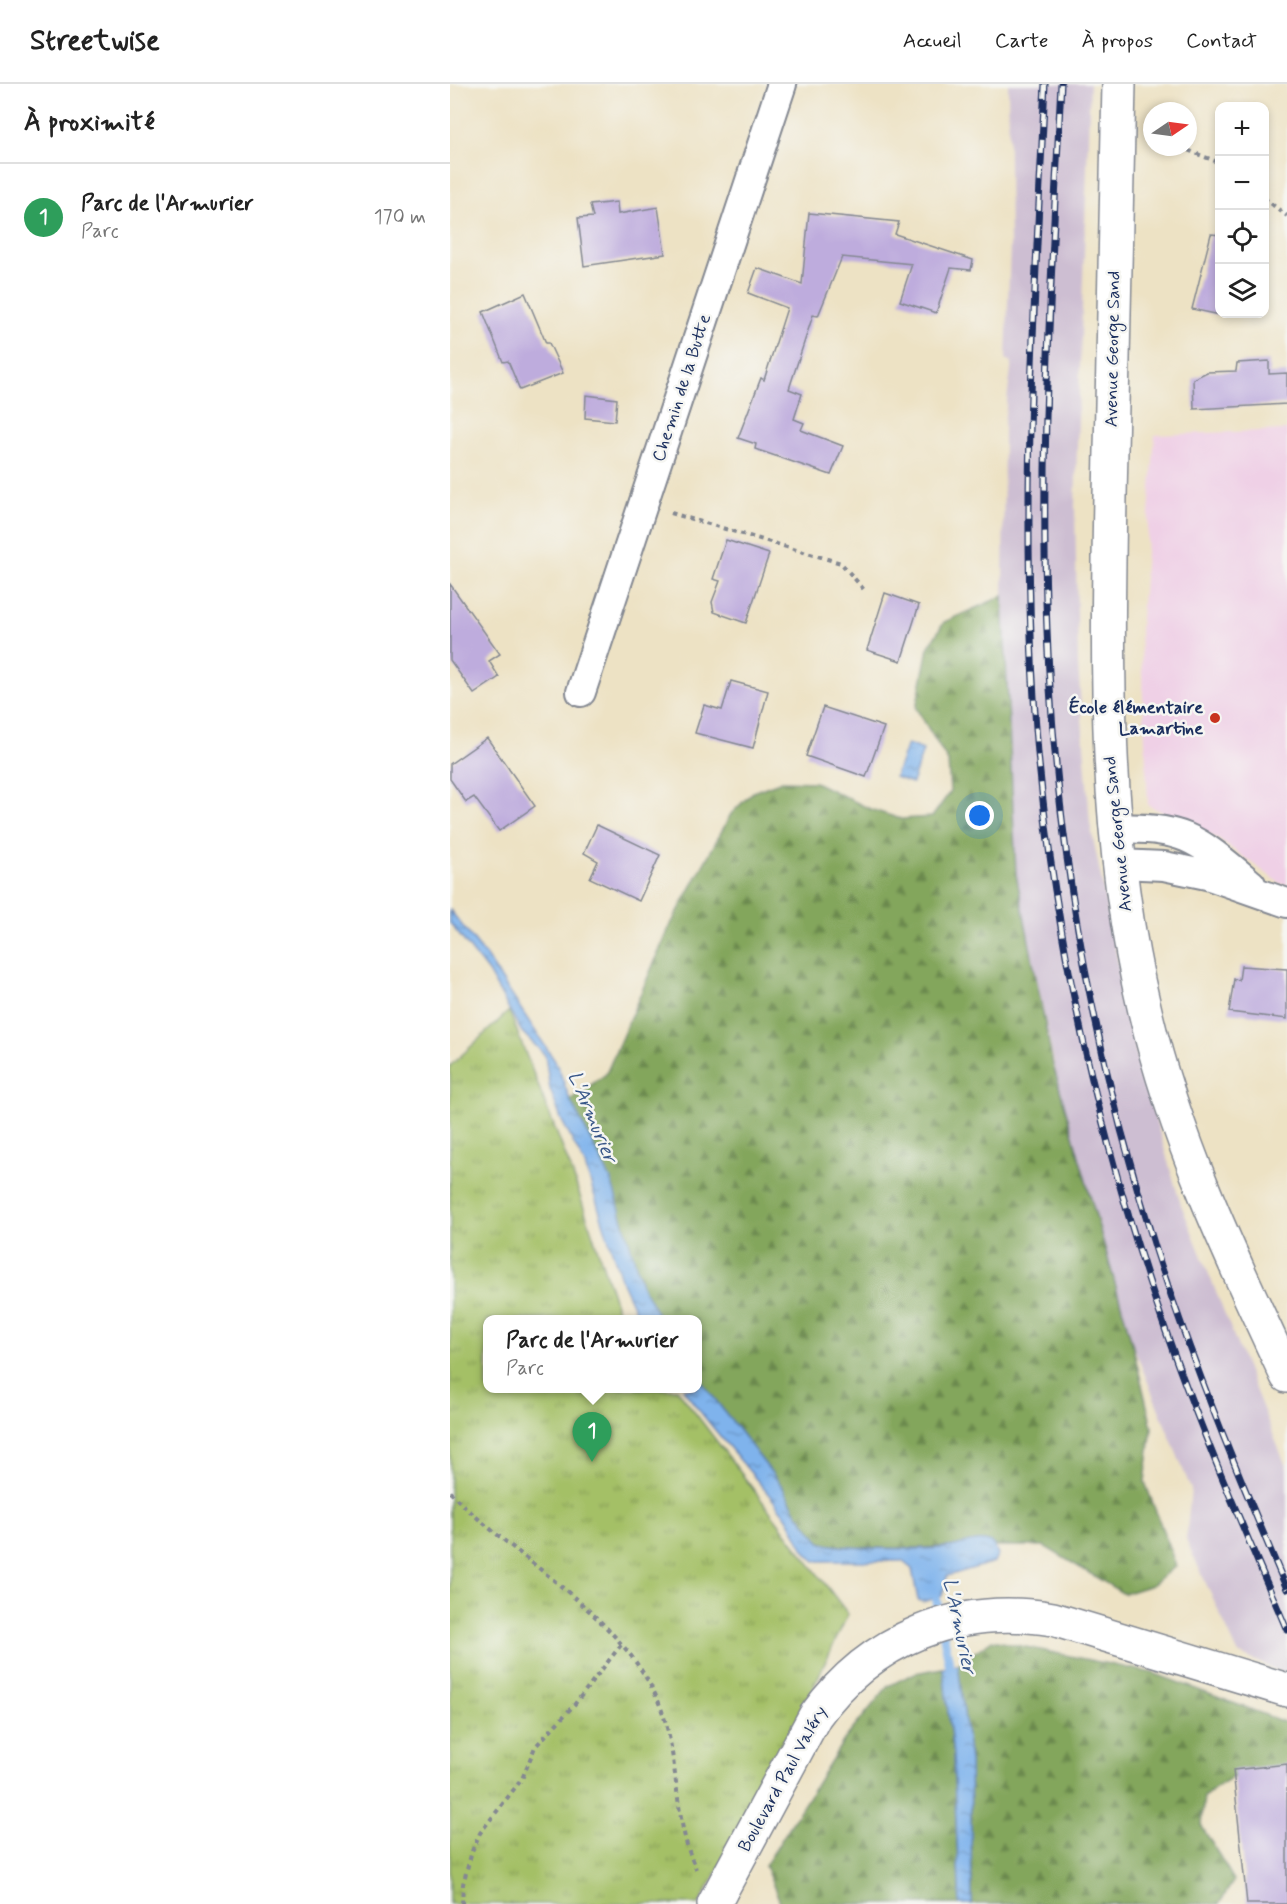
<!DOCTYPE html>
<html lang="fr">
<meta charset="utf-8">
<style>
:root{--surface:#fff;--page:#f2f2f2;--text:#222;--muted:#767676;--line:#e0e0e0;--accent:#7c3aed}
body{margin:0;font-family:Mynerve,sans-serif;background:var(--page);color:var(--text)}
.controls{position:absolute;right:18px;top:18px;display:grid;overflow:hidden;border-radius:12px;box-shadow:0 3px 9px #0003}
.controls button{width:54px;height:54px;display:grid;place-items:center;padding:0;border:0;border-bottom:2px solid var(--line);background:var(--surface);color:var(--text);font:30px sans-serif}
.compass{position:absolute;left:693px;top:18px;width:54px;height:54px;border-radius:50%;background:var(--surface);box-shadow:0 3px 9px #0003;rotate:77deg}
.you{position:absolute;left:530px;top:732px;width:21px;height:21px;margin:-15px;border:4px solid #fff;border-radius:50%;background:#1a73e8;box-shadow:0 0 0 9px #1a73e833}
.badge{display:grid;place-items:center;width:39px;height:39px;border-radius:50%;background:var(--accent);color:#fff;font-size:20px;font-weight:700}
.pin{position:absolute;translate:-50% -50px;filter:drop-shadow(0 2px 3px #0008)}
.pin::after{content:'';position:absolute;top:32px;width:21px;height:18px;background:inherit;clip-path:polygon(0 0,100% 0,50% 100%)}
.popup{position:absolute;left:33px;top:1231px;width:219px;height:78px;box-sizing:border-box;display:grid;place-content:center;border-radius:12px;background:var(--surface);filter:drop-shadow(0 2px 4px #0005);font-size:20px;white-space:nowrap;color:var(--muted)}
.popup b{font-size:22px;color:var(--text)}
.popup::after{content:'';position:absolute;left:50%;top:100%;margin-left:-12px;border:12px solid transparent;border-top-color:var(--surface)}
.list{margin:0;padding:0;list-style:none}
h2{display:flex;justify-content:space-between;align-items:center;height:78px;margin:0;padding:0 24px;font-size:26px}
h2 small{font-size:20px;font-weight:400;color:var(--muted)}
.list li{display:grid;grid-template-columns:39px 1fr auto;gap:18px;align-items:center;box-sizing:border-box;height:108px;padding:0 24px;border-top:2px solid var(--line)}
.list b{display:block;font-size:22px;white-space:nowrap}
.list p{margin:0;font-size:20px;white-space:nowrap;color:var(--muted)}
.list em{font-size:20px;font-style:normal;color:var(--muted)}
.icon{flex:none;width:33px;height:33px;fill:none;stroke:currentColor;stroke-width:2;stroke-linecap:round;stroke-linejoin:round}
.map{position:relative;flex:none;width:837px;height:1820px;overflow:hidden}
header{display:flex;align-items:center;gap:36px;box-sizing:border-box;height:84px;padding:0 30px;background:var(--surface);border-bottom:2px solid var(--line)}
header strong{font-size:28px}
nav{display:flex;gap:33px;margin-inline-start:auto;font-size:21px}
main{display:flex}
aside{flex:1;background:var(--surface)}
.map>svg:first-child{display:block}
.built{fill:#efd0e6}
.railway{fill:#cdbed2}
.forest{fill:url(#forest-firs);stroke:#4f6a5c;stroke-width:1.5}
.park{fill:url(#park-tufts);stroke:#607862;stroke-width:1.5}
.water{fill:url(#water-ripples);stroke:#4d71a5;stroke-width:1.5}
.lines{fill:none;stroke-linecap:round;stroke-linejoin:round}
.stream{stroke:#7fb3ec;stroke-width:9}
.building{fill:#beacdd}
.minor-casing{stroke:#848891;stroke-width:32}
.tertiary-casing{stroke:#848891;stroke-width:36}
.path{stroke:#848891;stroke-width:4;stroke-dasharray:4.5 4.5;stroke-linecap:butt}
.minor{stroke:#fff;stroke-width:28}
.tertiary{stroke:#fff;stroke-width:33}
.rail-casing{stroke:#1b2f5e;stroke-width:7}
.rail{stroke:#f6f6f2;stroke-width:4.5;stroke-dasharray:14;stroke-linecap:butt}
.poi-dot{fill:#c8321e;stroke:#f6f6f2;stroke-width:2}
.labels{text-anchor:middle;dominant-baseline:central;stroke-width:5;stroke-linejoin:round;paint-order:stroke}
.street-label{font-size:18px;fill:#1b2f5e;stroke:#f6f6f2}
.poi-label{font-size:18px;font-weight:bold;fill:#1b2f5e;stroke:#f6f6f2;text-anchor:end}
.water-label{font-size:20px;font-style:italic;fill:#395789;stroke:#f6f6f2}
</style>
<header>
<strong>Streetwise</strong>
<nav><a>Accueil</a><a>Carte</a><a>À propos</a><a>Contact</a></nav>
</header>
<main>
<aside>
<h2>À proximité<small></small></h2>
<ul class="list">
<li><span class="badge" style="background:#2e9e5b">1</span><div><b>Parc de l'Armurier</b><p>Parc</p></div><em>170 m</em></li>
</ul>
</aside>
<div class="map">
<svg width="837" height="1820" viewBox="0 0 837 1820">
<defs>
<pattern id="forest-firs" width="22" height="20" patternUnits="userSpaceOnUse" patternTransform="scale(1.5)"><rect width="22" height="20" fill="#83a65b"/><path d="M5 1l3.5 6h-7zM16 11l3.5 6h-7z" fill="#6a884e"/></pattern>
<pattern id="park-tufts" width="24" height="20" patternUnits="userSpaceOnUse" patternTransform="scale(1.5)"><rect width="24" height="20" fill="#a4c066"/><path d="M3 7l-1-3M5 7V3M7 7l1-3M15 17l-1-3M17 17v-4M19 17l1-3" fill="none" stroke="#859c57"/></pattern>
<pattern id="water-ripples" width="26" height="14" patternUnits="userSpaceOnUse" patternTransform="scale(1.5)"><rect width="26" height="14" fill="#7fb3ec"/><path d="M2 4q2-2 4 0t4 0M15 11q2-2 4 0t4 0" fill="none" stroke="#6792c2"/></pattern>
</defs>
<rect width="100%" height="100%" fill="#f6f6f2"/>
<filter id="ink" filterUnits="userSpaceOnUse"><feTurbulence type="fractalNoise" baseFrequency=".0167" numOctaves="2"/><feDisplacementMap in="SourceGraphic" scale="12" xChannelSelector="R" yChannelSelector="G"/><feConvolveMatrix kernelMatrix="1 2 1 2 8 2 1 2 1" color-interpolation-filters="sRGB"/></filter>
<filter id="wash" filterUnits="userSpaceOnUse"><feTurbulence type="fractalNoise" baseFrequency=".008" numOctaves="4" result="noise"/><feDisplacementMap in="SourceGraphic" scale="24" xChannelSelector="R" yChannelSelector="G"/><feGaussianBlur stdDeviation="1.35" result="paint"/><feColorMatrix in="noise" values="0 0 0 0 0 0 0 0 0 0 0 0 0 0 0 0 0 1.4 0 .05"/><feComposite in="paint" operator="in"/></filter>
<g filter="url(#wash)">
<rect width="100%" height="100%" fill="#ede2c4"/>
<!-- built -->
<path class="built" d="M837,346V801L831,800L770,756L698,721L690,547L705,351Z"/>
<!-- railway -->
<path class="railway" d="M558,0H640L625,422L628,581L640,739L687,972L730,1118L837,1385V1591L788,1569L736,1456L741,1405L682,1259L612,1018L566,790L553,512L554,339L562,278L556,275L560,162Z"/>
<!-- forest -->
<path class="forest" d="M553,512L566,790L603,981L682,1259L702,1343L695,1398L726,1482L702,1501L674,1510L594,1462H545C530,1451 512,1463 495,1463C472,1464 387,1466 370,1458L347,1429L331,1401L247,1292V1236L210,1235L192,1202L177,1156L120,1016L156,990L219,844L281,730L303,708L332,697L365,698L420,725L451,735L482,733L500,708L498,677L466,624L478,564L494,538Z
M542,1556L703,1589L837,1639V1691C797,1685 785,1687 754,1713L751,1741L784,1796L769,1820H522L520,1678L508,1580Z
M493,1584L503,1671L510,1820H331L315,1782L394,1656L438,1602L465,1589Z"/>
<!-- park -->
<path class="park" d="M59,927L122,1088L168,1227L175,1235L37,1236V1304L227,1305L398,1530L321,1693L249,1820H0V982Z"/>
<!-- water -->
<path class="water" d="M457,660L473,666L462,699L445,693Z
M0,826L36,872L107,980L120,1016L161,1096L192,1202L210,1235H190L188,1233L172,1198L135,1081L111,1035L100,1005L95,971L72,948L38,888L0,839Z
M247,1292L331,1401L347,1429L370,1458C386,1466 479,1466 500,1463C513,1461 528,1453 541,1459C546,1462 546,1466 548,1471L544,1478L497,1492L492,1512L473,1518L468,1516L462,1485L452,1477H365C350,1466 346,1446 335,1431C302,1388 265,1349 233,1305L247,1304Z
M508,1580L520,1678L522,1820H510L503,1671L493,1584Z"/>
<g class="lines">
<!-- stream -->
<path class="stream" d="M484,1503L502,1593"/>
</g>
<g id="blocks">
<!-- building -->
<path class="building" d="M167,118L168,130L208,123L215,170L134,182L128,134L143,133L140,121Z
M359,129L449,138L445,150L523,176L521,186L501,184L486,229L450,217L462,180L392,173L368,232L363,231L339,305L352,310L344,335L354,339L351,346L393,362L381,391L305,365L306,360L288,354L311,294L314,296L337,224L298,209L307,184L352,200Z
M761,150L770,151V231L742,225Z
M75,209L96,259H99L113,289L70,306L58,277L53,278L33,228Z
M819,277V290L837,289V320L744,325L743,295L757,288L786,287L787,279Z
M136,311L167,315L165,337L135,334Z
M276,456L319,470L296,539L264,528L262,518L270,497L263,495Z
M0,500L50,570L39,577L49,593L24,610L0,576Z
M435,509L469,521L451,577L417,566Z
M281,597L318,607L303,664L245,649L254,621L272,626Z
M373,623L434,643L416,693L356,672Z
M37,654L85,722L49,747L24,713L16,718L0,695V680Z
M147,741L210,771L189,817L140,794L148,777L134,769Z
M791,882L837,885V935L779,928L784,895L789,896Z
M837,1680V1820H797L783,1686Z"/>
</g>
</g>
<g filter="url(#ink)">
<use href="#blocks" fill-opacity="0" stroke="#848891" stroke-width="1.5"/>
<g class="lines">
<!-- minor casing -->
<g class="minor-casing">
<path id="minor" d="M131,608L332,0
M665,745C735,741 750,758 801,800
M669,780L714,782L757,791L837,819"/>
</g>
<!-- tertiary casing -->
<g class="tertiary-casing">
<path id="tertiary" d="M669,0C666,137 663,275 660,412C657,585 654,758 695,927C725,1055 781,1173 837,1292
M264,1820L365,1632C421,1554 508,1519 603,1535L837,1606"/>
</g>
<!-- path -->
<path class="path" d="M730,63L770,79
M814,114L837,132
M221,429L391,479L416,508
M0,1408C63,1473 163,1526 204,1608C232,1663 220,1730 246,1785
M12,1820L13,1800L22,1767L30,1749L72,1695L85,1663L124,1621L171,1561"/>
<!-- minor -->
<use href="#minor" class="minor"/>
<!-- tertiary -->
<use href="#tertiary" class="tertiary"/>
<!-- rail casing -->
<g class="rail-casing">
<path id="rail" d="M595,0C584,223 569,446 588,669C606,861 649,1053 712,1236C748,1341 793,1443 837,1546
M611,0C601,201 587,402 600,604C612,794 648,984 706,1166C743,1281 789,1393 837,1505"/>
</g>
<!-- rail -->
<use href="#rail" class="rail"/>
</g>
</g>
<!-- markers -->
<circle class="poi-dot" cx="765" cy="634" r="6"/>
<g class="labels">
<!-- street labels -->
<g class="street-label">
<text transform="translate(663 265) rotate(-89)">Avenue George Sand</text>
<text transform="translate(232 304) rotate(-72)">Chemin de la Butte</text>
<text transform="translate(668 750) rotate(-96)">Avenue George Sand</text>
<text transform="translate(333 1695) rotate(-61)">Boulevard Paul Valéry</text>
</g>
<!-- poi labels -->
<g class="poi-label">
<text x="753" y="624">École élémentaire<tspan x="753" dy="21">Lamartine</tspan></text>
</g>
<!-- water labels -->
<g class="water-label">
<text transform="translate(142 1033) rotate(67)">L'Armurier</text>
<text transform="translate(509 1542) rotate(78)">L'Armurier</text>
</g>
</g>
</svg>
<div class="controls">
<button>+</button>
<button>−</button>
<button><svg class="icon" aria-label="locate" viewBox="0 0 24 24"><circle cx="12" cy="12" r="6"/><path d="M12 2v4M12 18v4M2 12h4M18 12h4"/></svg></button>
<button><svg class="icon" aria-label="layers" viewBox="0 0 24 24"><path d="M12 4l9 5-9 5-9-5zM3 14l9 5 9-5"/></svg></button>
</div>
<svg class="compass" viewBox="-18 -18 36 36"><path d="M0-13l5 13h-10z" fill="#e53935"/><path d="M0 13l5-13h-10z" fill="#767676"/></svg>
<div class="you"></div>
<div class="pin badge" style="left:142px;top:1378px;background:#2e9e5b">1</div>
<div class="popup"><b>Parc de l'Armurier</b>Parc</div>
</div>
</main>
